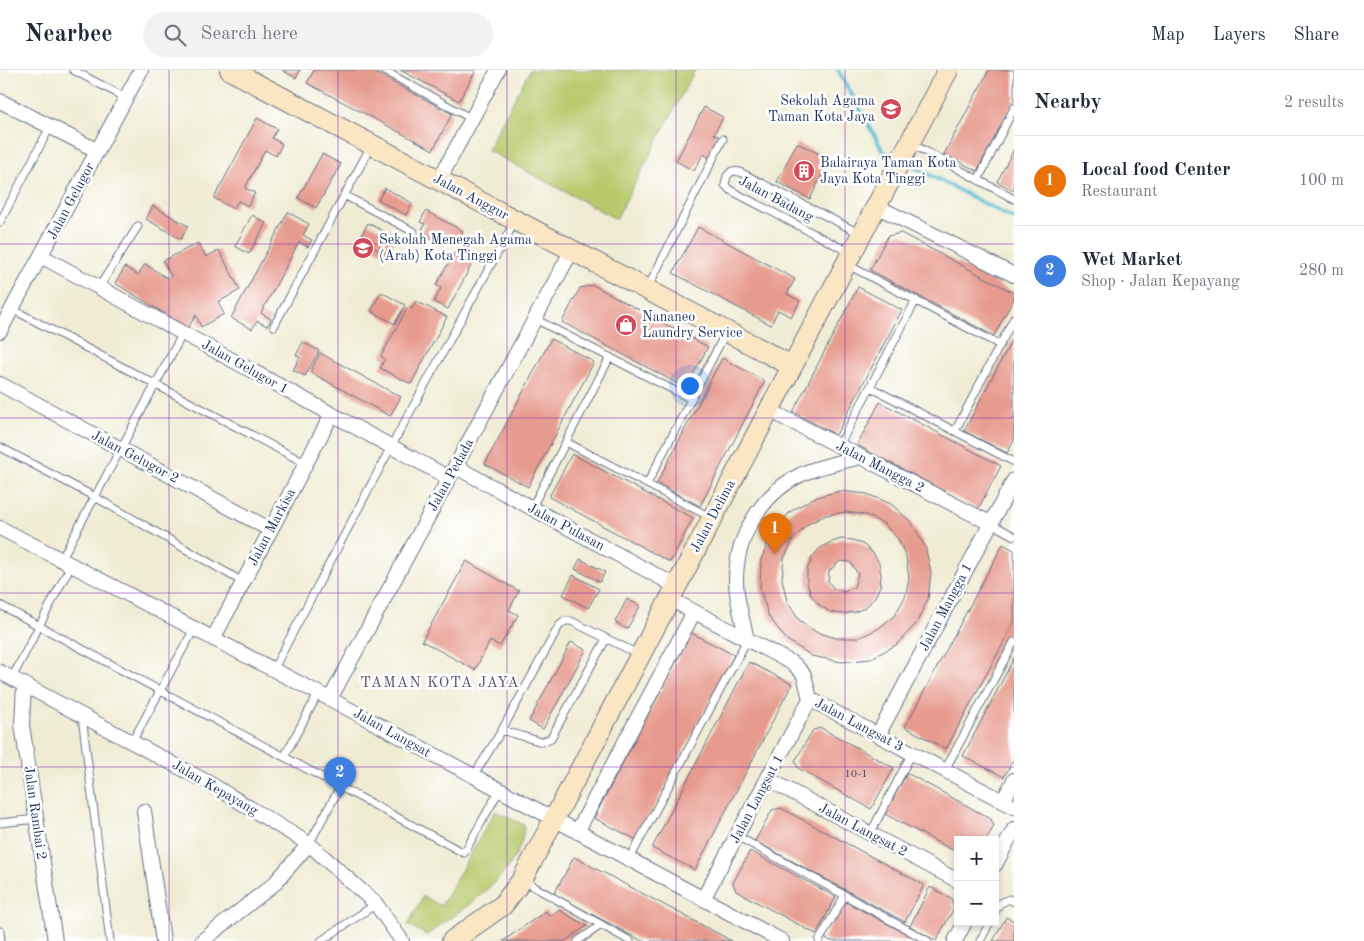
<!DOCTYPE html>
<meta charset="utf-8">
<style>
:root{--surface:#fff;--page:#f2f2f3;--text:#1f2937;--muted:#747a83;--line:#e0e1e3;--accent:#2563eb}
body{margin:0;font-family:"Old Standard TT",serif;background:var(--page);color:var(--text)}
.controls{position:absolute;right:15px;bottom:15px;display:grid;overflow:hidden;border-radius:0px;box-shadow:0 2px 8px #0003}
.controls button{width:45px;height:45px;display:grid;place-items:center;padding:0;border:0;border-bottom:1px solid var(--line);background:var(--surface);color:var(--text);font:25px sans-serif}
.you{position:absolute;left:689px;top:315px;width:18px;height:18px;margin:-12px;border:4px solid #fff;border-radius:50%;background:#1a73e8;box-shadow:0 0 0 8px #1a73e833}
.badge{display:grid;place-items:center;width:32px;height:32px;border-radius:50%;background:var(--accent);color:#fff;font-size:16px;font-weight:700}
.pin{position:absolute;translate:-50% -41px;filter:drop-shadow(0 1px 2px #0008)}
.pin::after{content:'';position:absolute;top:26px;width:18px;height:15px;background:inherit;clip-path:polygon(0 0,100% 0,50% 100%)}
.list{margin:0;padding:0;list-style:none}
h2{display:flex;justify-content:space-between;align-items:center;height:65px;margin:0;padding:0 20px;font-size:21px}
h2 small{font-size:16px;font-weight:400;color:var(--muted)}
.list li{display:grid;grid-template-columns:32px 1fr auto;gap:15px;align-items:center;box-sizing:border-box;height:90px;padding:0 20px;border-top:1px solid var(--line)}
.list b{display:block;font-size:19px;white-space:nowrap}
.list p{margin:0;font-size:16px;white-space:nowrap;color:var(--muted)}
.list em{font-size:16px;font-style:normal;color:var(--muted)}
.icon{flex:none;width:28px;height:28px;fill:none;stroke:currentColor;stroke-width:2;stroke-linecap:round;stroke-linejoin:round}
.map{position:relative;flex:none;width:1014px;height:871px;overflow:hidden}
header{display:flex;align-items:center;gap:30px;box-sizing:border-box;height:70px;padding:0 25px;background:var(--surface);border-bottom:1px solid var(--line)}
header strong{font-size:24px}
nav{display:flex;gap:28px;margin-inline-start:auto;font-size:18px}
.search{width:350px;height:45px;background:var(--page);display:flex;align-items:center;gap:12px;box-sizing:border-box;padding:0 18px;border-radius:28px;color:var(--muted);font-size:19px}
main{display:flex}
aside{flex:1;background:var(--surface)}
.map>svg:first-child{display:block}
.green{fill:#b8c96c;stroke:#6a7c65}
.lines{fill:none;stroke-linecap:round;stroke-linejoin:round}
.stream{stroke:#54bcd1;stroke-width:4}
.building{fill:#e79b8f;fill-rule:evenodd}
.lane-casing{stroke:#667187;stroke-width:9}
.street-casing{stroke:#667187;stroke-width:16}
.secondary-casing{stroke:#667187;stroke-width:22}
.lane{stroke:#fff;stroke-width:7}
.street{stroke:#fff;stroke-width:14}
.secondary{stroke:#fbe6c3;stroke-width:20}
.grid{fill:none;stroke:#7b2cbf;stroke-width:1;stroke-opacity:0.55}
.labels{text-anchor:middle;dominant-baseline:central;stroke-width:5;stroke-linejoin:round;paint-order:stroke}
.number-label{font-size:11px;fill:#4e4a6a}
.poi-label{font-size:14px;fill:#1b2f5e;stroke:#fff;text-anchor:start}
.street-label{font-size:14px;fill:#1b2f5e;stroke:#fff}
.neighbourhood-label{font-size:15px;letter-spacing:1px;fill:#62556f;stroke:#fff}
</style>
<header>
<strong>Nearbee</strong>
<div class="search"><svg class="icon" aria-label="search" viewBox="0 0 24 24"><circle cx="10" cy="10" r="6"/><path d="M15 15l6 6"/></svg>Search here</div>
<nav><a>Map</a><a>Layers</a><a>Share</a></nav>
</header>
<main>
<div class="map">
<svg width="1014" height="871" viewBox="0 0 1014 871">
<rect width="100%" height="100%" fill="#fff"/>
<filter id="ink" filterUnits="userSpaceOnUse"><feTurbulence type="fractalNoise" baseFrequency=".02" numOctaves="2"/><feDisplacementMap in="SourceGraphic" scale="10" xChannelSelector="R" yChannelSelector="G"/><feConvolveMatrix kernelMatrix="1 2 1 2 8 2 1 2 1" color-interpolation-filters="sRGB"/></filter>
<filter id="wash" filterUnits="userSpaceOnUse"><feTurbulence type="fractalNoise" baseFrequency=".0096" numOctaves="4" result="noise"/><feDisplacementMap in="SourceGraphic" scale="20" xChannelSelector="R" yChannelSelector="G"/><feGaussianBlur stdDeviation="1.12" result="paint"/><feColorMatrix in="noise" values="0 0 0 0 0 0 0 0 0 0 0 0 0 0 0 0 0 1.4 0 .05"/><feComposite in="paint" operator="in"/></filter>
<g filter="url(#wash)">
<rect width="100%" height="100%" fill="#f0ecd4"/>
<!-- green -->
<path class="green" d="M530,0H695L616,149L487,80Z
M495,741L524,755C524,803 461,839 427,865L408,855L423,826L441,836Z"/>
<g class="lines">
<!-- stream -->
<path class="stream" d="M838,0L883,81L895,87
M905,92L1014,149"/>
</g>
<g id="blocks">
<!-- building -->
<path class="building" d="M282,0H300L296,8Z
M314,0H370L452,44L433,80L307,13Z
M400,0H476L459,31Z
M989,0H1014V31L977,101L944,84Z
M704,37L723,47L714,64L722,68L711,89L703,84L694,101L676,91Z
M257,48L277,59L272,68L282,74L276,86L265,80L245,118L255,123L248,136L238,131L233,139L214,128Z
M797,73L830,89L810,129L777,112Z
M1014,79V121L997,112Z
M322,84L341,94L316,138L298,128Z
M385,118L412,133L406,145L378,130Z
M153,136L188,156L181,169L146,149Z
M426,141L463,161L457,172L444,165L440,173L421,162L425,154L420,152Z
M288,142L309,154L303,165L312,170L308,177L299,172L261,243L271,249L267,256L257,251L252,259L231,248Z
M252,145L266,153L249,184L235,176Z
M368,153L396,168L387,185L359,170Z
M698,157L795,209L787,224L800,231L791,247L778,240L771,255L673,203Z
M901,163L1014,223V228L994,266L870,200L888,166Z
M198,173L206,187L219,180L240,220L218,232L224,244L201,257L196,245L188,258L115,213L125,197L138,205L145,194L167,208L171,206L163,191Z
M455,182L473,192L448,239L434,232L441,218L436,215Z
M593,215L708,277L686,318L562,252L580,218Z
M858,217L902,240L836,365L793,342Z
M381,222L405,235L395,254L371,241Z
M416,231L447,247L411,314L380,298L385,289L381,286L408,237L412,239Z
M1014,266V371L1007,383L964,361Z
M551,269L594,292L528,417L485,394Z
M303,272L319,281L305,306L293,300L300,287L296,285Z
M320,283L401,327L390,346L310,302Z
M722,288L765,311L700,436L657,413Z
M880,332L1001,396L978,439L857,375Z
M572,384L693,448L670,492L549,427Z
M840,421L867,424L891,434L911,452L925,476L931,502L928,529L916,554L896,575L870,589L841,592L812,586L787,570L769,547L760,519L761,490L772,462L790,442L813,428ZM846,442L866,445L884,454L898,469L906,487L909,508L905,527L895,545L878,559L858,568H836L816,562L798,549L787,531L782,509L784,488L794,468L808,454L826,445Z
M841,469L853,470L864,475L873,483L879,493L881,505L880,516L875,527L866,537L855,542L842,544L830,542L819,535L811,525L807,513V500L812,488L819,479L829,473ZM840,491L850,492L858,504L854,517L844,522L834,519L828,511L829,501Z
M1003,474L1014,480V553L946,679L905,657Z
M580,489L605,502L600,512L575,499Z
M466,491L519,521L509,540L518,545L500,576L490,571L475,600L422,571Z
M573,505L599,519L588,538L563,525Z
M627,529L640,536L627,559L615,552Z
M691,563L734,585L637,770L594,748Z
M571,572L586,580L543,659L529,651Z
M1014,588V688L1004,707L963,686Z
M749,592L792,614L695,800L652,778Z
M821,658L894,698L871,739L798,698L795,691L813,660Z
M907,703L991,749L994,756L986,770H958V783L885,744Z
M781,738L924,815L905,852L755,771L772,740Z
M750,781L836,827L816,864L736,821L733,813Z
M574,787L732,871H642L554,824Z
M930,817L951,828L954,838L936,871L910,856Z
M844,831L920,871H831L824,868Z
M559,840L587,856L565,871H503L546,841L549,846Z
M1006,847L1014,851V871H993Z"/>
</g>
</g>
<g filter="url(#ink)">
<use href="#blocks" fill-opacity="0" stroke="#667187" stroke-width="1"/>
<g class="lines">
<!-- lane casing -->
<g class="lane-casing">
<path id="lane" d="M73,0L126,28
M383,0L472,49
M912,74L1014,129
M978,110L1014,38
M344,125L414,162
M0,152L50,57
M851,183L730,120L725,115L727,106L732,101L740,102L859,163
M848,195L1000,275
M99,217L138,156
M647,219L723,69
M12,239L305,393
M535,249L691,329
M274,256L371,76
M870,317L1014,392
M955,361L1014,248
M566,372L710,447
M839,376L916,230
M0,377L95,427L243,512
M647,414L725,264
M531,439L610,287
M990,453L1014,466
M61,490L183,263
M0,535L464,783L499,721
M273,600L392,375L515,151
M12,608L71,495
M82,646L110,871
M502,660L542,672L551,668L606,569
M132,672L194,559
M284,687L318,624
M945,700L1014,572
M473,707L502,660L559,556L565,551H571L640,585
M0,753L36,749
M870,764L912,683
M737,766L928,871
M309,774L340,717
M629,790L747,570
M524,811L630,871
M995,842L999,834L1009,829L1014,832
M0,861L1,871
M321,871L376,834
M578,871L601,855
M819,871L845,825
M980,871L990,852"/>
</g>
<!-- street casing -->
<g class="street-casing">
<path id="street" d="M0,31L98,81
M439,110L498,0
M876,136L1014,205
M41,186L449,408
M0,261L141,0
M0,314L271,460
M769,340L990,453
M456,397L676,516
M0,458L330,629L782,871
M670,529L794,594L804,605L810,629L1014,737
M213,569L332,344
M747,570C743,550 736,530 736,510C736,466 762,423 802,404C820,396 841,392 861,387
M0,602L209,713L309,774L376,834L402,871
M24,614L22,655L55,871
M330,629L572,180
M878,665L1014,410
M768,709L958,811
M1003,731L1014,710
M144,741L163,871
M577,762L694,542
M995,795L1014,759
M703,829L810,629
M202,871L274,814L309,774
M955,871L965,852"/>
</g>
<!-- secondary casing -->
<g class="secondary-casing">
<path id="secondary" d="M230,0L792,296
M452,871L503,835L522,810L948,0"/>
</g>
<!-- lane -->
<use href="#lane" class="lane"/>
<!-- street -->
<use href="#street" class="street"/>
<!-- secondary -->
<use href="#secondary" class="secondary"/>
</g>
</g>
<!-- grid -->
<path class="grid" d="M169,0V871M338,0V871M507,0V871M676,0V871M845,0V871M0,174H1014M0,348H1014M0,523H1014M0,697H1014"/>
<!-- icons -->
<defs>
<g id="school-disc" transform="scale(1.125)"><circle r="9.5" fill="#d1495b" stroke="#fff"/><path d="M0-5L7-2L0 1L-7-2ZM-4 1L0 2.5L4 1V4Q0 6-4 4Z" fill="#fff"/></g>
<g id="building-disc" transform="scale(1.125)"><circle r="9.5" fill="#d1495b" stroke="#fff"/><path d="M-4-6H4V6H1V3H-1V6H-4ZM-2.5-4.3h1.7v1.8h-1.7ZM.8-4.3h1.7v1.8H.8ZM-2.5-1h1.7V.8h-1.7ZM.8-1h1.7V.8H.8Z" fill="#fff"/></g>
<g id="shop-disc" transform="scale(1.125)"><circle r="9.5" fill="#d1495b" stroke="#fff"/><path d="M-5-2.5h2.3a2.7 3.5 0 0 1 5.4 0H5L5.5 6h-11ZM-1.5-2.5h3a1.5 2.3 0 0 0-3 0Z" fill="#fff"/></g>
</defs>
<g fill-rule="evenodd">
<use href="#school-disc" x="891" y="39"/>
<use href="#building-disc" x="804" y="101"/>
<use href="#school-disc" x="363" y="178"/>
<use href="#shop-disc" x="626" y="255"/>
</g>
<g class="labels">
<!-- number labels -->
<g class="number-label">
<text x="856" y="704">10-1</text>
</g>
<!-- poi labels -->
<g class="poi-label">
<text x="875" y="31" text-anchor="end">Sekolah Agama<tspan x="875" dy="16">Taman Kota Jaya</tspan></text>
<text x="820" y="93">Balairaya Taman Kota<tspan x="820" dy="16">Jaya Kota Tinggi</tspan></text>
<text x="379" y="170">Sekolah Menegah Agama<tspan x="379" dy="16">(Arab) Kota Tinggi</tspan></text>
<text x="642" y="247">Nananeo<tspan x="642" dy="16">Laundry Service</tspan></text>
</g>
<!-- street labels -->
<g class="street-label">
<text transform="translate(471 127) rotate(28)">Jalan Anggur</text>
<text transform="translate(776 129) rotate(28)">Jalan Badang</text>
<text transform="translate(71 131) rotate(-62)">Jalan Gelugor</text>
<text transform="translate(245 297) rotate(29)">Jalan Gelugor 1</text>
<text transform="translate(135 387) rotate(28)">Jalan Gelugor 2</text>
<text transform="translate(880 397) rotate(27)">Jalan Mangga 2</text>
<text transform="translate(451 405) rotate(-61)">Jalan Pedada</text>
<text transform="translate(713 446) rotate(-62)">Jalan Delima</text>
<text transform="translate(272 457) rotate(-62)">Jalan Markisa</text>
<text transform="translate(566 457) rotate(28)">Jalan Pulasan</text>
<text transform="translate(946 537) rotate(-62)">Jalan Mangga 1</text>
<text transform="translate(859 655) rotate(28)">Jalan Langsat 3</text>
<text transform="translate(392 663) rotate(29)">Jalan Langsat</text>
<text transform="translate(215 718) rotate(30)">Jalan Kepayang</text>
<text transform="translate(757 729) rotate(-62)">Jalan Langsat 1</text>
<text transform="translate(35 743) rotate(82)">Jalan Rambai 2</text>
<text transform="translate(863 760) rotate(28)">Jalan Langsat 2</text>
</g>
<!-- neighbourhood labels -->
<g class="neighbourhood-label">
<text x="440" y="613">TAMAN KOTA JAYA</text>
</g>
</g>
</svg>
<div class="controls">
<button>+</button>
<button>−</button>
</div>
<div class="you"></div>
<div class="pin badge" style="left:775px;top:484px;background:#e8710a">1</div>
<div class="pin badge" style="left:340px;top:728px;background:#3f7fe0">2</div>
</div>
<aside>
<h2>Nearby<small>2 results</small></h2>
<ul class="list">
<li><span class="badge" style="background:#e8710a">1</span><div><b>Local food Center</b><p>Restaurant</p></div><em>100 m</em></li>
<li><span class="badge" style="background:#3f7fe0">2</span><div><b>Wet Market</b><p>Shop · Jalan Kepayang</p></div><em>280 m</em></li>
</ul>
</aside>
</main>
